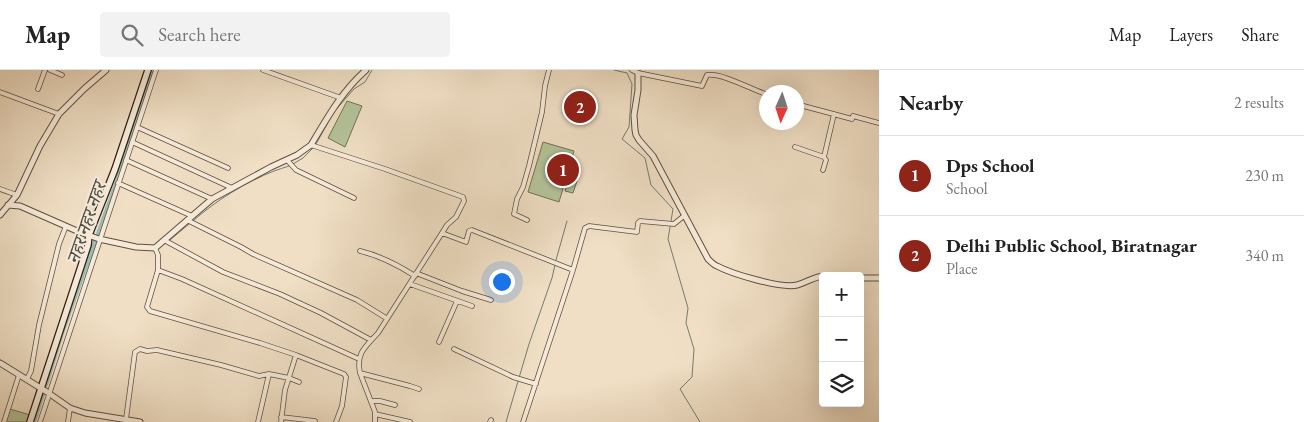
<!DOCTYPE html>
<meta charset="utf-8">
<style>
:root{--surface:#fff;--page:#f2f2f2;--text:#222;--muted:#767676;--line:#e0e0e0;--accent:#8f2418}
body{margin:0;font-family:"EB Garamond","Noto Serif Devanagari",serif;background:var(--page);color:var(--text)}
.controls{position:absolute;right:15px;bottom:15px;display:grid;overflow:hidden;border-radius:5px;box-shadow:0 5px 20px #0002}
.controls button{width:45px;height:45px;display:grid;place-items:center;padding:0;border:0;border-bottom:1px solid var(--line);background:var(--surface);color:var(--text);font:25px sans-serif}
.compass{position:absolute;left:759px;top:15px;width:45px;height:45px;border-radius:50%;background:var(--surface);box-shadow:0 5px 20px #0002;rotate:183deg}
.you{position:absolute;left:501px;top:211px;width:18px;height:18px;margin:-12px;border:4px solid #fff;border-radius:50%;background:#1a73e8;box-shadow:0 0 0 8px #1a73e833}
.badge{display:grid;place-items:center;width:32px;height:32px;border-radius:50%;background:var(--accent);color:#fff;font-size:16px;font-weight:700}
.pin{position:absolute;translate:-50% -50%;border:2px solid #fff;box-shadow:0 1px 5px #0006}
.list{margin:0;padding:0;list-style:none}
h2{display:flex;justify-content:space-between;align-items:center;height:65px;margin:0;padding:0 20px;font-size:21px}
h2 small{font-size:16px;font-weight:400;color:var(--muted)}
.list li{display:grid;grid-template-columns:32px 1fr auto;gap:15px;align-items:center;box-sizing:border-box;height:80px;padding:0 20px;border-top:1px solid var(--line)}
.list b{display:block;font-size:19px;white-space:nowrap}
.list p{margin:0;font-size:16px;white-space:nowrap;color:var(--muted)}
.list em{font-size:16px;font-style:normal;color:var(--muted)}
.icon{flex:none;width:28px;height:28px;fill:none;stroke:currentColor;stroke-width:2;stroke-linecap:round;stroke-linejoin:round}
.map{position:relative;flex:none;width:879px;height:352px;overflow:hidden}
header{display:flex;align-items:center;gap:30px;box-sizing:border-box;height:70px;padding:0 25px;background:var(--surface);border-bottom:1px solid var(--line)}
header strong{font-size:24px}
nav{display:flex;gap:28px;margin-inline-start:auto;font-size:18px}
.search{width:350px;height:45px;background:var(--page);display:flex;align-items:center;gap:12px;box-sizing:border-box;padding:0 18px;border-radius:5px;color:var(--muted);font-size:19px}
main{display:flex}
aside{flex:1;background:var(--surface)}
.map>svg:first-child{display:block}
.green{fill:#b4c39a;stroke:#727155}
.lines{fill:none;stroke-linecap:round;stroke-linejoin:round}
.stream{stroke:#707d74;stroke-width:1}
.canal{stroke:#9abcb6;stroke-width:4}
.minor-casing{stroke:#604f3d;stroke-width:5.5}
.tertiary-casing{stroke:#604f3d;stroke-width:7}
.secondary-casing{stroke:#301f10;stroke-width:8}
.minor{stroke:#f5ead9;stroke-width:4}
.tertiary{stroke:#f5ead9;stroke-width:5}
.secondary{stroke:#f5ead9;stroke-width:5.5}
.labels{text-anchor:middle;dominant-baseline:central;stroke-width:4;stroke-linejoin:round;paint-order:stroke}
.water-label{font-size:19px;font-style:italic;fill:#504e42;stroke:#f5ead9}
</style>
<header>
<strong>Map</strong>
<div class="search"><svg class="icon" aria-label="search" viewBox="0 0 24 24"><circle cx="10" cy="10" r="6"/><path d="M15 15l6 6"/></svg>Search here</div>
<nav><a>Map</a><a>Layers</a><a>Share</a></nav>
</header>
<main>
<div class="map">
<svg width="879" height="352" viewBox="0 0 879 352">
<rect width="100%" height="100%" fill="#f0dfc5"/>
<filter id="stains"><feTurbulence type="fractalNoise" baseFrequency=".004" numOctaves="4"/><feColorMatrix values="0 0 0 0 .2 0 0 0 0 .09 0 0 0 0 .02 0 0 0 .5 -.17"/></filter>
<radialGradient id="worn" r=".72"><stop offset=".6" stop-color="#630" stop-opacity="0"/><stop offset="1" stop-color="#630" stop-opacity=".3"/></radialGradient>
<!-- green -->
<path class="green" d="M347,31L362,36L345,77L328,68Z
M543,72L574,81L559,132L528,122Z
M570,106L578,108L573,123L565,121Z
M10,339L30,345L27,352H5Z"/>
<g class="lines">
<!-- stream -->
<path class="stream" d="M614,0L627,3L632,14L629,57L622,69L645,88L651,115L673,139L668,169L688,238L686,253L694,279L692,307L680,319L700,352
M333,43L354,19L365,12L372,0
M316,74L330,49
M293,94L303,88L313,78
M193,151C215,131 246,112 274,101C279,99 284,98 289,96
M170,170L189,154
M556,190L567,151
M506,352L529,274L552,208L555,195"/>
<!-- canal -->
<path class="canal" d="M46,315L62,263L116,114L153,0
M34,352L43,324"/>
<!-- minor casing -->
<g class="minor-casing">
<path id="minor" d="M50,0L62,5
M263,0L341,28
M632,0L638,3L702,16L707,5C723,3 750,19 766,24
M38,19L45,0
M0,22L59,44
M796,34L852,49L853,46L879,53
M137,57L228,98
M132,72L232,118
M311,75L385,99L463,127L464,131L456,147L447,155L442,163
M795,77L824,87
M126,90L212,129
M287,90L296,100L354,128
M823,100L826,90L824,87L834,44
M118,113L192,146
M0,119L17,125
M187,150L241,177L253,184L357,230L386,248
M527,150L514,144L517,129L523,117L529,96L542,42L545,16L549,0
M164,170L223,202L280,224L321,243L371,270
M155,178L158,185V200L182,209L359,289
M360,181C381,186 398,195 415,206
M158,200L147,237L150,241L260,273L296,285L285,320L281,352
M416,203L462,221L491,230
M410,214L472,236
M439,272L457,231
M454,279L513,307L536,314
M296,285L344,304L346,307L342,336L336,352
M360,303L410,316L419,319
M27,309L31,301L39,255L59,174L66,156
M371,331H380L395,335
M375,344L410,352
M281,347L315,351
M126,349L135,282L140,279L147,281L157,280L221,295L259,306L269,304L289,308L299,312
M4,352L19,305
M40,352L156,0
M68,352L70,338
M258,352L269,304
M375,352V342L360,303C356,283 365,277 378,263L442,163L466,172L469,161L472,160L573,200
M490,352L491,350
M523,352L573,200L585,158L589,156L637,162L638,153L640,151L674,154L685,145"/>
</g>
<!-- tertiary casing -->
<g class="tertiary-casing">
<path id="tertiary" d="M638,3V20L634,45L635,60L636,65L639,70L653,86L708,189C711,192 714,195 717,196C732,204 782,219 797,215C811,211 815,205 831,206
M8,135L20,136L77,161L99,169L136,177L155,178L212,129L271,97L297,85L311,75C327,48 342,21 366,0
M0,145L17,125L40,76L59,44L84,19L106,0
M860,208H879
M0,293L47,322L70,338L85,343L140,352"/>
</g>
<!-- secondary casing -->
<g class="secondary-casing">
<path id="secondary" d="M30,352L88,175L89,165L115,99L148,0"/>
</g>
<!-- minor -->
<use href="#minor" class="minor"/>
<!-- tertiary -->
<use href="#tertiary" class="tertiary"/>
<!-- secondary -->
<use href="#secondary" class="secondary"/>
</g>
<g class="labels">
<!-- water labels -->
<g class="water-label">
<text transform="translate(86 153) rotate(-71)">नहर नहर नहर</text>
</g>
</g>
<rect width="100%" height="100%" filter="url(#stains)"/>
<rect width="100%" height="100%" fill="url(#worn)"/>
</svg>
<div class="controls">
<button>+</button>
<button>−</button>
<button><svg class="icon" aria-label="layers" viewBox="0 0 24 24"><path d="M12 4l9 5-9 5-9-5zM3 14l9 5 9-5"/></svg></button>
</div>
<svg class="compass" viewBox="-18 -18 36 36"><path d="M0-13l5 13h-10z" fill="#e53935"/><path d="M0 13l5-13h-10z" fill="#767676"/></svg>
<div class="you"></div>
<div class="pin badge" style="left:563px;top:100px">1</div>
<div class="pin badge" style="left:580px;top:37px">2</div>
</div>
<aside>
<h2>Nearby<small>2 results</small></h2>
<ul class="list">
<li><span class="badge">1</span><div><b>Dps School</b><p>School</p></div><em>230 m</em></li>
<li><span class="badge">2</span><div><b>Delhi Public School, Biratnagar</b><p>Place</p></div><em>340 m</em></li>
</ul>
</aside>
</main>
